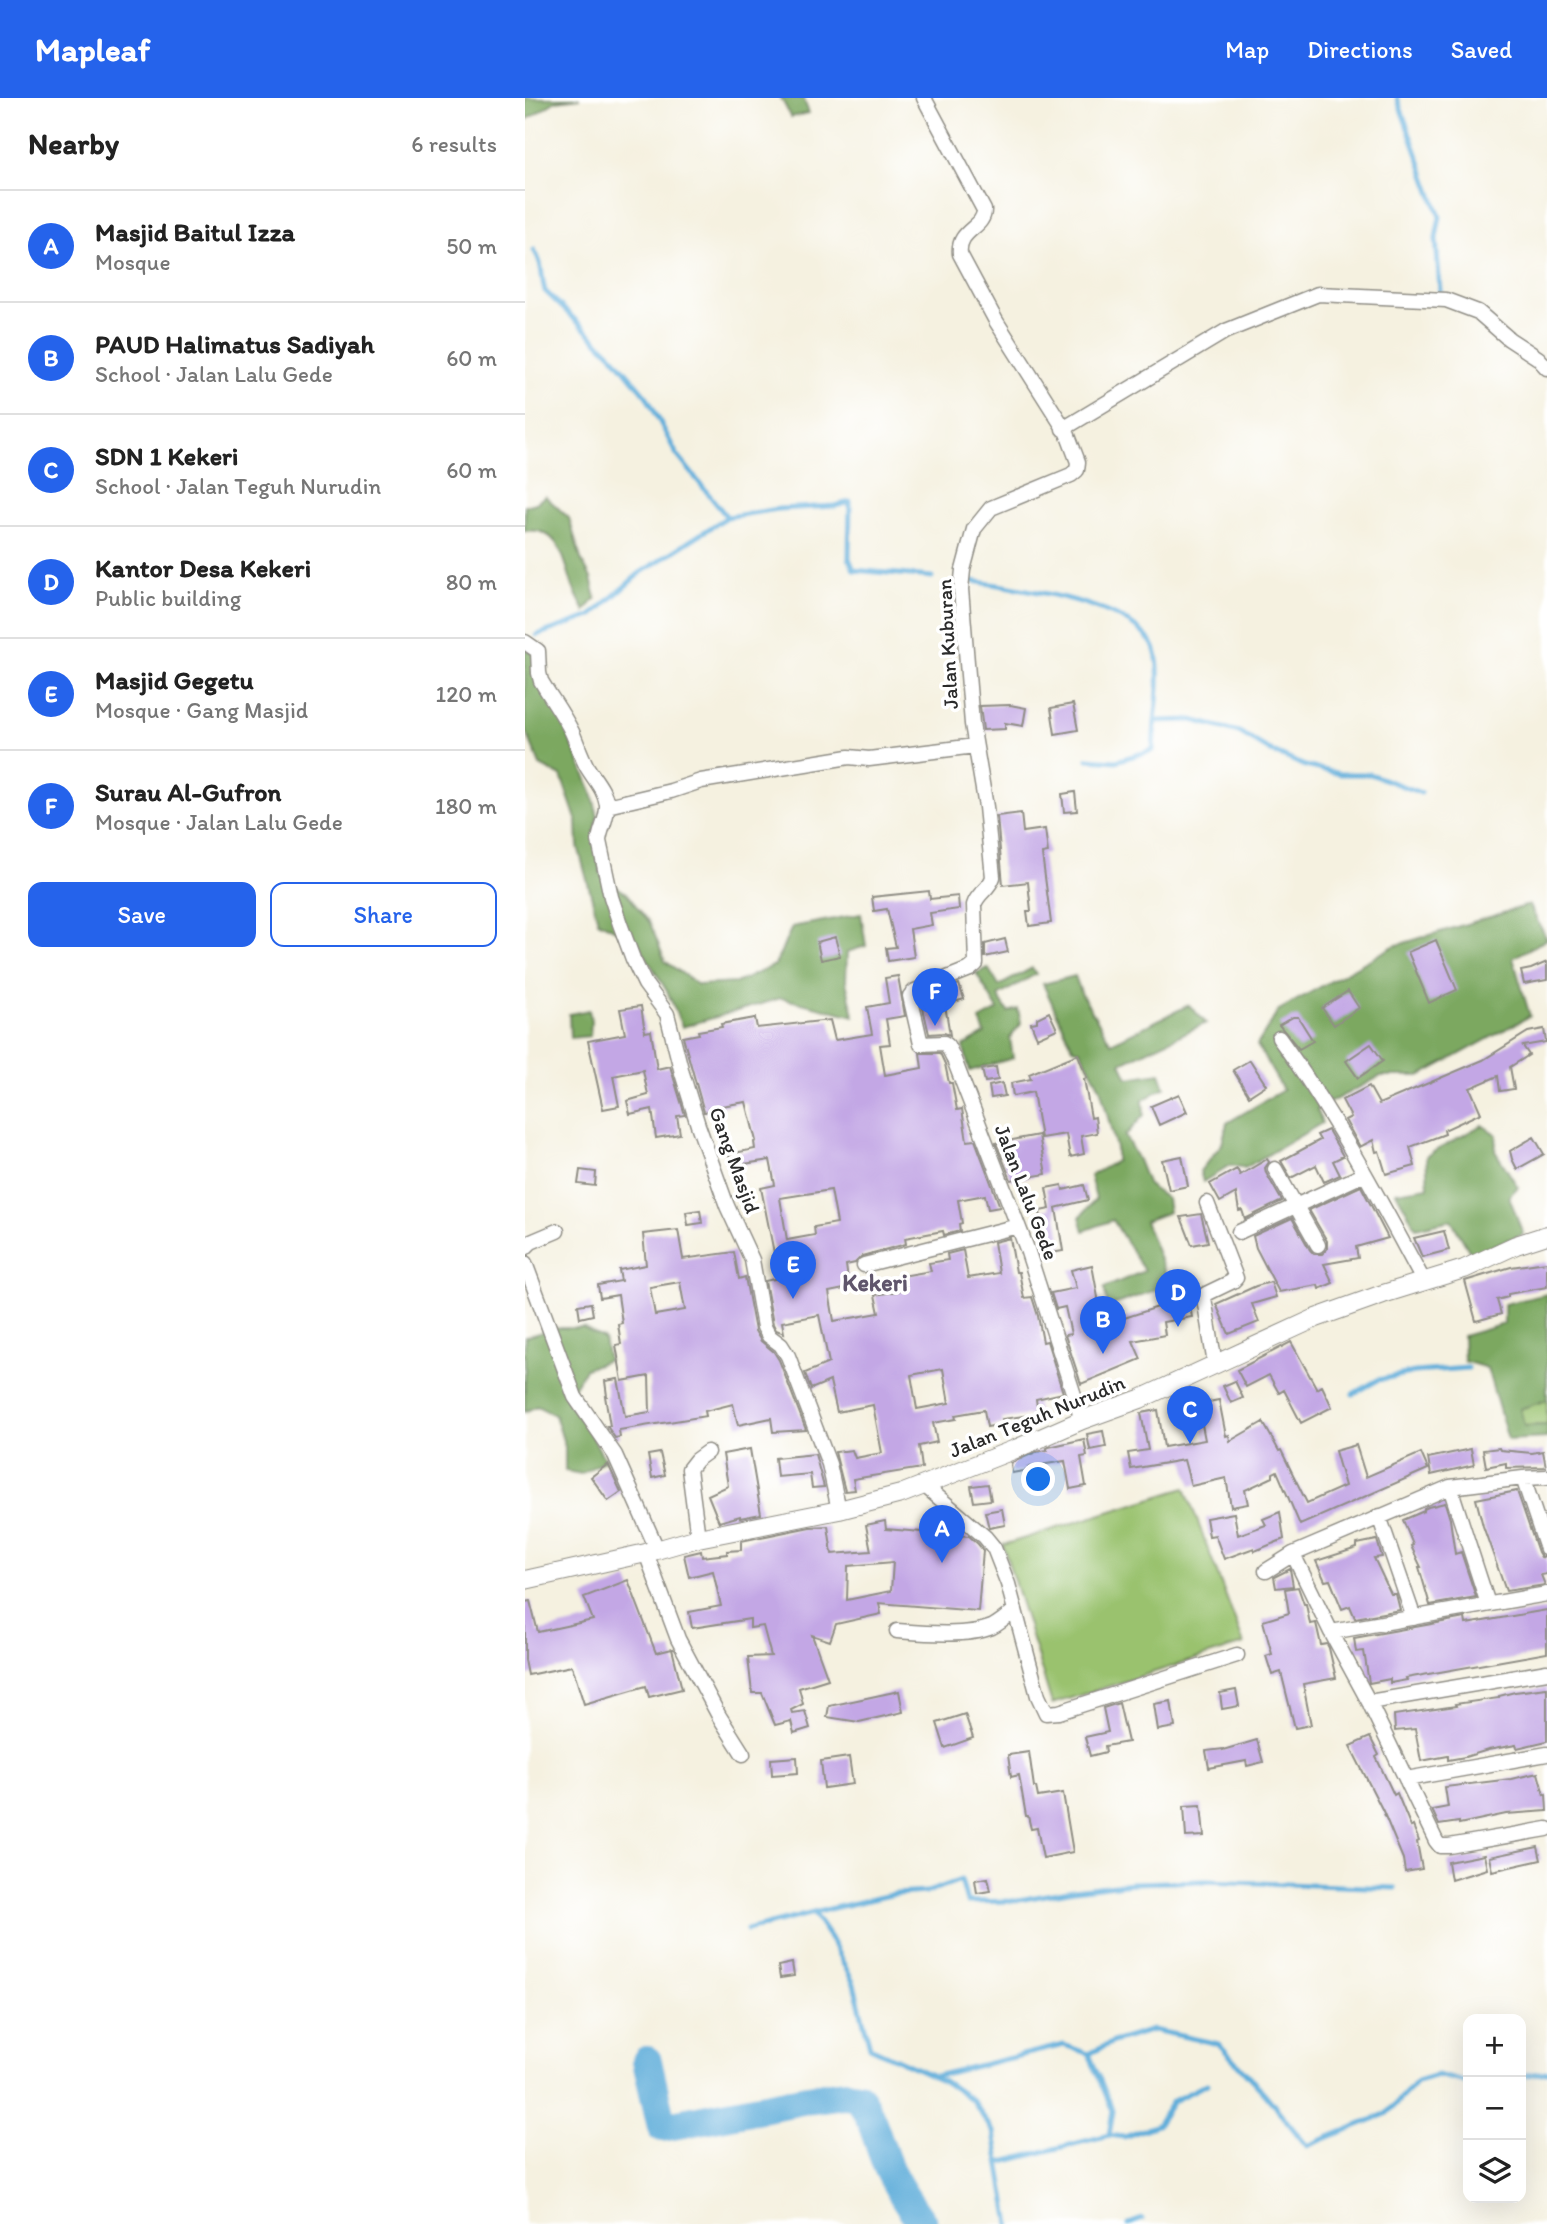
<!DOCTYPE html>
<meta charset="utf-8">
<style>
:root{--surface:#fff;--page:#f6f6f6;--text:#222;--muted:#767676;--line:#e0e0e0;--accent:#2563eb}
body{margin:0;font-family:Itim,sans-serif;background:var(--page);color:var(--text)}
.controls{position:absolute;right:21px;bottom:21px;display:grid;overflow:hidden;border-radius:14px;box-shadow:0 7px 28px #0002}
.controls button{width:63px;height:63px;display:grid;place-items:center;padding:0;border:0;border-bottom:2px solid var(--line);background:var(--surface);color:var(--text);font:35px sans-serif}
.you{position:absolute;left:514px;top:1382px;width:24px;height:24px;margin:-18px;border:5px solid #fff;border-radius:50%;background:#1a73e8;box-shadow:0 0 0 10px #1a73e833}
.badge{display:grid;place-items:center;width:46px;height:46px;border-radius:50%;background:var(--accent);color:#fff;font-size:23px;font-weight:700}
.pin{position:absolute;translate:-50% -58px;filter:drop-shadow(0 2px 4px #0008)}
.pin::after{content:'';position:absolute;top:37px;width:24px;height:21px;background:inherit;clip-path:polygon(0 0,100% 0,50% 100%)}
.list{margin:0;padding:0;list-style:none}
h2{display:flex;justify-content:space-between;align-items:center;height:91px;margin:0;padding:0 28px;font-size:30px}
h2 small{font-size:23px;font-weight:400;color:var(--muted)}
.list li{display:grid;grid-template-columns:46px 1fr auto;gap:21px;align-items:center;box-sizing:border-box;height:112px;padding:0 28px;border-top:2px solid var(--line)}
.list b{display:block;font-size:26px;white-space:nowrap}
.list p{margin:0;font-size:23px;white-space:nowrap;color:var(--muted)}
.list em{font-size:23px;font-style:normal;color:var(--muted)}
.actions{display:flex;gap:14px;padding:21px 28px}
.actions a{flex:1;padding:16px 0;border:2px solid var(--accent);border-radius:14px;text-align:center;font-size:24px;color:var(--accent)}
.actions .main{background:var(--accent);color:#fff}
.icon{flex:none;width:38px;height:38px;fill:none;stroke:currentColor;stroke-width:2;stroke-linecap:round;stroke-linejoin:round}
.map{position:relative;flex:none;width:1022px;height:2126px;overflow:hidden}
header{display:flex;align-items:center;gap:42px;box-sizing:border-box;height:98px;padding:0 35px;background:var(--accent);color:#fff}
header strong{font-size:33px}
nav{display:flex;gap:38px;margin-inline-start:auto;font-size:24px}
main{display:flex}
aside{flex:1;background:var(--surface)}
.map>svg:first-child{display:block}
.green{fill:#9ac26e;stroke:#62764c;stroke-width:2}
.forest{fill:#7ba861;stroke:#536a46;stroke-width:2}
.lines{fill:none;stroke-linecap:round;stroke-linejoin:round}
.stream{stroke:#61aeda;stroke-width:5}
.river{stroke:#61aeda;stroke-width:30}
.building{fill:#c3a7e5;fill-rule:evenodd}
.minor-casing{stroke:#908e86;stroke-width:17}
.tertiary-casing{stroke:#908e86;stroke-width:20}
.minor{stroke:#fff;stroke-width:14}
.tertiary{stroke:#fff;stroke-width:18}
.labels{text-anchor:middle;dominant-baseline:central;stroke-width:7;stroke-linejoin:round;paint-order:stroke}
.street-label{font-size:21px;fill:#2b2b2b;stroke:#fff}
.quarter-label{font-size:24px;font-weight:bold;fill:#60566c;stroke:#fff}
</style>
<header>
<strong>Mapleaf</strong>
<nav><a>Map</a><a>Directions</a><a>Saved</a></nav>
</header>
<main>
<aside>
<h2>Nearby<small>6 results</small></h2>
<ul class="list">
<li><span class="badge">A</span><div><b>Masjid Baitul Izza</b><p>Mosque</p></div><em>50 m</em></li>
<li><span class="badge">B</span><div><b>PAUD Halimatus Sadiyah</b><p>School · Jalan Lalu Gede</p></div><em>60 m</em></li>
<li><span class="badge">C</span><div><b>SDN 1 Kekeri</b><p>School · Jalan Teguh Nurudin</p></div><em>60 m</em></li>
<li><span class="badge">D</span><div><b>Kantor Desa Kekeri</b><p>Public building</p></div><em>80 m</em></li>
<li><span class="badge">E</span><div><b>Masjid Gegetu</b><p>Mosque · Gang Masjid</p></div><em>120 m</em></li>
<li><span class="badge">F</span><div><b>Surau Al-Gufron</b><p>Mosque · Jalan Lalu Gede</p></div><em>180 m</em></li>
</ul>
<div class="actions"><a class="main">Save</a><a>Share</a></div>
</aside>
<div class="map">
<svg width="1022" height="2126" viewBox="0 0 1022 2126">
<rect width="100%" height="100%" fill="#fff"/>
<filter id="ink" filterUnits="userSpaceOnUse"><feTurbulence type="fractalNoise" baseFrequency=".0143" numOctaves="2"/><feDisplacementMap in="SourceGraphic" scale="14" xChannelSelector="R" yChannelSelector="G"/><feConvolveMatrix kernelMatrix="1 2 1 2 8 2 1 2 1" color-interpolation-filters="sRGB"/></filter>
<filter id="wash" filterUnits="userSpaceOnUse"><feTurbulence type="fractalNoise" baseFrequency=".00686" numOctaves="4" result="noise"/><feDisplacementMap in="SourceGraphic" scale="28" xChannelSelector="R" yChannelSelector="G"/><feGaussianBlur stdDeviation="1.57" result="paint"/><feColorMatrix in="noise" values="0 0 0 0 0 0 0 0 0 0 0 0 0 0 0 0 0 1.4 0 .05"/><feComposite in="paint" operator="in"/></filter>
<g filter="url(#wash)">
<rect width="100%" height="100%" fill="#f5f1e0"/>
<!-- green -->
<path class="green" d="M1022,1302V1327L999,1328L995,1310Z
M660,1390L719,1546L527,1606L478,1447Z"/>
<!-- forest -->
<path class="forest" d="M0,0H55L31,3L0,23Z
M256,0H278L284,15L266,19Z
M20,398L44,420L56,461L66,480L71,500L60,513C55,504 49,494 46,483C39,460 33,428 0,433V408L11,405Z
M0,551L8,555L66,691L73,718L69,736L76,778L101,795L125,825L140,863L173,887L211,885L250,867L267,829L336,816L341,848L322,854L321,884L329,918L256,900L157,929L143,895L111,842L73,823L53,748L52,724L36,678L15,667L0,630Z
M1004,807L1022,841L988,860L1005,918L895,978H856L792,1011L797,1025L720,1070L705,1067L678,1084L675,1073L697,1046L702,1025L758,992L732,947L754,912L869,848Z
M463,870L474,888L507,870L511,876L473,898L483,914L493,911L496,926L485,940L488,960L445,973L438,948L460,936L455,922L473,912L451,875Z
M550,878L557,897L586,945L664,907L681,925L596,965L603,980L635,975L640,989L618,1002L619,1017L600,1038L613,1062L623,1087L642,1101L644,1114L620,1123L645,1187L583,1209L579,1190L619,1173L588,1122L559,1133L555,1119L571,1101L565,1078L591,1063V1050L575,989L555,952L548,950L518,886Z
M64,912L66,923L65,938L45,940L44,916Z
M957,1027L972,1037L970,1053L993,1089L984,1098L998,1136L946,1156L926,1122L891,1130L871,1094L903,1089L901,1058Z
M1022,1196V1302L995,1311L999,1328L1022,1327V1340L983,1342L962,1270L939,1263L938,1238L979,1226V1206Z
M32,1230H58L79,1241L83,1262L60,1271L41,1302L65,1335L80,1362L56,1376L40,1373V1349L30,1317L12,1308L0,1314V1239Z"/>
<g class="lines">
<!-- stream -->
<path class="stream" d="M872,0L915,119L911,140L915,193
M9,152C19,168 15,175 20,193L89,259L122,299L152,357L202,419
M447,483C495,490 596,503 626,544C638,560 632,604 630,623
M12,537L66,518L115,475L202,419L253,411L310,408L325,404L324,460L329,472L407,479
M563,661L591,663L628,652L630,623L667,622L714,634L748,654L780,668L816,676H845L896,695
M828,1296L853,1282L890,1274L943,1270
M288,1815L305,1840L329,1886L345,1949L419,1983L447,2002L469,2035L485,2126
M222,1832L308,1810L370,1796L402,1794L436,1782L442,1804L488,1803L549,1792L607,1785L681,1783L870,1790
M564,1956L588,1944L628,1932L694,1946L740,1996L782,2048L861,2016L892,1983L912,1977L943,1985
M410,1978L539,1947L564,1956L588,2013L584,2037
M996,1978L1022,1974
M474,2065L584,2037L599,2039L632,2027L648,2003L682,1986
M604,2126L617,2121"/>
<!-- river -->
<path class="river" d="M122,1963L137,2029L282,2001L320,1996L333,1998C348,2019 353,2045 363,2069C372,2089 385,2108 398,2126"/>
</g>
<g id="blocks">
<!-- building -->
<path class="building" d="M548,606L553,632L530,636L526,610Z
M485,607L501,610L498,628L480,625V631L458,632L455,608Z
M550,694L552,713L539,714L537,696Z
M496,715L498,734L520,731L523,755L517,756L526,825L504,828L502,813H506L503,784L478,787L472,718Z
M404,793L405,801L433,798L434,811L405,815L407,827L385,831L389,859L363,863L361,850L371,849L362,811L349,813L347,799Z
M310,839L315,858L296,862L292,844Z
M480,841L483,854L460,859V846Z
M911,842L932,892L904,905L883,854Z
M1022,864V882L999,886L996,873L1006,871Z
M373,878L380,918L361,921L365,946L355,947L360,977L397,970L395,955H415L420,966L424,985H427L432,1012L437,1011L442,1043L450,1042L475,1109L463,1111L460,1097L433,1102L437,1125L434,1126L435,1133L419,1137L418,1133L380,1140L381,1146L337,1158L330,1165L321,1167L324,1190L304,1194L309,1223L354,1215L350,1197L374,1193L371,1179L406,1173L404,1165L423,1162L422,1156L438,1152L443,1180L474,1175L469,1144L485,1140L491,1174H494L499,1200L507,1199L513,1218L518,1244L522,1243L538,1295L511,1301L513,1316L477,1321L478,1326L462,1329L459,1312L430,1317L431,1321L408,1325L412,1344L394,1348L397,1370L328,1381L330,1392L320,1393L310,1354L327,1352L330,1360L357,1355L348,1307L312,1314L305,1283L286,1291L280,1275L304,1265L294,1217L257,1224L259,1235L251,1232L248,1226L240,1183L254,1180L236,1090L250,1087L245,1062L206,1068L204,1056L230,1051L229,1044L231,1043L221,1004L184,1010L185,1013L179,1014L158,939L174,936L173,933L197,929L196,926L230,920L232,930L305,922L310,942L347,936L342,909L364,905L360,880ZM306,1092L312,1125L289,1129L290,1137L262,1142L255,1100ZM418,1271L424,1305L392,1311L386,1277Z
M434,886L439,901L420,907L425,937L419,935L404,936L396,901Z
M823,893L834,910L809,927L797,910Z
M116,908L120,934L126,933L132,971L145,968L160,1017L152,1018L155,1036L131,1040L127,1011L105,1016L102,1003L123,997L118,972L88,978L94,1008L78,1011L63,943L100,936L95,911Z
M524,914L532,931L512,940L506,925L512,924V920Z
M768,919H773L788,943L774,951L754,927Z
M1019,931L1021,944L998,948L1004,957L985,969L989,991L975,993L973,978L945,990L956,1015L919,1032L920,1036L885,1049L890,1068L861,1076L854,1053L851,1054L848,1042L835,1049L820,1022L826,1019L817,1002L844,988L854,1006L958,962L1003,934Z
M846,946L858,963L833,980L821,963Z
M553,956L562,980L559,981L566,1020L570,1019L572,1035L556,1038L559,1056L545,1059L541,1036L516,1040L508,994L488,998L486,985L506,981L504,976Z
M725,962L741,987L724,998L708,972Z
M471,969L473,982L460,984L457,971Z
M477,985L480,998L466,1000L464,988Z
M654,996L662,1014L634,1027L626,1008Z
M803,1032L818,1058L808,1063L815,1077L799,1084L791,1067L766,1080L756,1063L795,1042L792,1037Z
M514,1037L521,1076L486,1082L471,1045Z
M1009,1039L1019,1056L992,1071L987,1061L985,1053Z
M657,1058L663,1088L644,1092L637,1062Z
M742,1061L744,1064L740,1070L741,1075L757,1103L720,1121L717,1112L714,1113L711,1095L695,1104L685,1086L712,1071L715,1077Z
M55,1072L71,1074L70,1088L53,1086Z
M537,1087L538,1092L559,1087L563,1102L530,1110H531L538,1153L520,1156L515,1113L525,1111L521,1090Z
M836,1088L863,1140L831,1149L833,1160L799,1166L808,1185L794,1191L793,1187L754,1194L731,1150L728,1138L767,1120L785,1152L789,1156H797L802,1151V1143L784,1112Z
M175,1112L177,1125L163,1127L161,1114Z
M676,1116L683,1144L667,1147L656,1119Z
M153,1132L158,1161L209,1154L214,1181L220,1179L230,1233L236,1243L249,1254L254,1262L281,1332L248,1334L246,1320L213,1327L208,1306L180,1313L181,1318L94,1332L95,1339L90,1340L82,1328H85L80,1298H82L80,1283L93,1281L100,1318L125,1314L124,1278L97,1283L91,1247L96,1246L93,1226L97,1225L93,1197L75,1200L73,1187L96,1183L94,1172L121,1167L118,1136ZM155,1184L160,1212L130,1217L125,1189Z
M919,1133L924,1152L897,1159L889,1140Z
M1022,1164V1189L983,1196V1199L972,1202L976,1216L951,1223L940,1183L986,1169Z
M567,1167L578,1227L636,1208L664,1203L667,1219L638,1224L640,1237L608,1243L616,1261L556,1286L540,1237L546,1236L540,1209L531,1211L526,1195L551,1190L546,1172Z
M746,1184L751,1199L727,1206L734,1224L704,1236L691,1206L731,1188Z
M66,1205L68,1217L55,1220L53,1207Z
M766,1244L792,1291L797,1288L807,1309L776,1325L759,1292L754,1295L744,1277L721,1289L712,1272Z
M710,1283L718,1300L706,1305L698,1288Z
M694,1302L701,1338L704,1337L705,1343L738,1324L754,1353L756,1352L782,1405L820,1388L810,1353L831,1347L841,1379L896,1355L903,1371L775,1427L752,1373L748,1375V1379L720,1392L723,1406L706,1409L701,1380L666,1388L659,1362L606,1371L603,1355L623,1352L616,1315L633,1312L639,1349L680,1342L673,1306Z
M578,1333L581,1349L565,1352L562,1336Z
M559,1341L562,1358L556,1359L561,1388L545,1391L540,1363L503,1369L504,1372L487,1375L486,1365L511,1354L522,1352V1350L524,1349Z
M974,1350L975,1352L1007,1355L1018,1353L1021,1369L981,1370V1365L961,1369L958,1352Z
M225,1351L236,1416L215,1420V1418L194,1424L183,1397L203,1388L198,1356Z
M946,1351L949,1367L906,1377L903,1360Z
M135,1355L140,1377L127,1380L123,1357Z
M290,1356L299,1389L287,1390L285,1376L252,1379L250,1360Z
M83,1366L96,1394L83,1403L66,1379Z
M463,1386L466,1402L449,1404L446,1388Z
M992,1393L1013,1454L1016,1459L1022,1460V1476L1016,1477L1020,1487L981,1493L958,1428L951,1401Z
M920,1405L925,1421L930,1456L936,1454L951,1499L905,1507L894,1469H896L886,1448L888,1447L878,1422L899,1413V1411L903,1409Z
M477,1411L480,1427L464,1430L460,1414Z
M755,1414L759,1441L730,1453L729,1450L699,1461L690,1437L684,1438L681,1420L709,1415L713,1437L741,1427L738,1421Z
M360,1423L361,1431L444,1438L453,1446L458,1452L453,1513L354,1505L356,1516L311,1526L305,1543L287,1537L303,1581L274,1590L278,1606L266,1612L267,1615L280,1613L285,1630L269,1635L266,1623L250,1627L237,1595H227L223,1559L246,1558L238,1528L225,1530V1521L167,1530L164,1514L196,1508L188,1473L164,1479L159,1457L176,1453L177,1459L202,1456V1453L216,1452V1443L285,1429L303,1428L307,1456L346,1453L341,1427ZM368,1464L366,1493L322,1502L323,1468Z
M852,1442L857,1459L849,1460L866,1496H871L875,1512L830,1520L825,1508L817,1511L805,1482L800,1483L791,1463L832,1450V1446Z
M765,1471L768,1488L751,1490L749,1479Z
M103,1482L131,1555L147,1551L157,1591L124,1599L121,1588L59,1606L47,1568L3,1577L0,1562V1504L5,1503L13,1534L68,1522L59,1499Z
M773,1489L779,1506H781L785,1526L791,1525L796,1547L802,1546L804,1550L811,1580L778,1586L786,1627L770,1630L756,1574L747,1577L741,1558L747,1556L738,1523L764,1515L760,1491Z
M1022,1512V1555L881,1580L882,1582L865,1585V1581L844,1585L839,1553L831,1554L829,1540L940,1520L941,1526Z
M1022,1590V1643L992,1650L991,1647L963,1652L940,1659L923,1662V1658L896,1663L890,1631L870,1633L869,1617L931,1608L930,1606L974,1600V1598L990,1594Z
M711,1592L714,1608L697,1611L695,1595Z
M374,1593L378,1614L334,1624L302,1619L304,1608Z
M646,1603L650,1629L633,1632L629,1606Z
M594,1605L603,1644L580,1648L581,1654L565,1658L560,1639L583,1634L578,1610Z
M440,1616L448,1640L420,1650L412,1625Z
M845,1639L854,1657L851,1659L869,1697L872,1695L886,1729L888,1728L894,1743L892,1744L897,1771L880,1774L878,1761L858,1713L825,1648Z
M732,1642L738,1664L722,1668L721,1663L684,1670L681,1653L698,1651V1652Z
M504,1654L509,1689H511L513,1699L538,1695L548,1754L518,1760L512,1730L506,1731L503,1718H501L494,1677L486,1679L483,1657Z
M272,1659L273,1675L247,1677L246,1661Z
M324,1659L328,1686L299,1690L296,1663Z
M1013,1675L1019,1697L1021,1696L1022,1713L981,1716L934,1726V1724L914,1727L907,1712L923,1709L920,1689L986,1681Z
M676,1707L679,1738L661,1739L659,1708Z
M1013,1749L1016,1762L967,1773L964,1759Z
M959,1757L962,1771L926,1782L923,1764Z
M463,1780L466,1793L452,1795L450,1782Z
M267,1865L269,1878L255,1880L253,1868Z"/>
</g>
</g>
<g filter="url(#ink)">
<use href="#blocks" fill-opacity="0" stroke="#908e86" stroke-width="2"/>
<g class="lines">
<!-- minor casing -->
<g class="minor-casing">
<path id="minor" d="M399,0L459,112C459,131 432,131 435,156L471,223L542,335L553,364L552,372L546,377L466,410L449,431L438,472L436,491L447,626L461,709L468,779C464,792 453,794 449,807L451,866L445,871L390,893L385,898L396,946L419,945L422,947L428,959L502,1151L557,1322
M538,331L701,233L793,196L921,202L953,214L984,241L1013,260L1022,270
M0,544L13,553L14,575L16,583C26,600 38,616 47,634C52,645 56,658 62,669C69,681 80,692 82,707C83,720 75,731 74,743L86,799L95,826L108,861L120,886L142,916L157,975L173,1027L202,1108L227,1162L239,1229L244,1238L256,1247L263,1258L304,1366L314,1412
M82,708L146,693L176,683L324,659L344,661L450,648
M754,940C810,1017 854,1101 899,1184
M750,1071L793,1147
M682,1105L711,1180L708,1183L681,1196L679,1200L690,1266
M714,1134L840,1076
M0,1150L6,1144L32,1133
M0,1165L50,1299L90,1357L132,1451
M339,1167L493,1128
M998,1380L1022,1451
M399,1387L460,1439L469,1450L483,1486L513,1598L521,1615L534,1614L712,1557
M925,1389L963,1506
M854,1418L889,1520
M173,1440L164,1371L171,1362L182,1354
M121,1455L153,1541L194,1618L218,1656
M768,1456L806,1534L844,1604L911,1743L915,1748H924L1022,1731
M741,1473L768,1456L925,1389L998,1380L1022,1379
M372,1533C398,1535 442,1539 467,1529C475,1525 483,1518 490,1512
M806,1534L1022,1496
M844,1604L1022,1574
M881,1681L1022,1656"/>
</g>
<!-- tertiary casing -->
<g class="tertiary-casing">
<path id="tertiary" d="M0,1482L121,1455L173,1440L314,1412L376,1396L493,1350L557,1322L615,1301L791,1220L858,1196L939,1171L991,1147L1022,1137"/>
</g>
<!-- minor -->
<use href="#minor" class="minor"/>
<!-- tertiary -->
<use href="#tertiary" class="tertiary"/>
</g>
</g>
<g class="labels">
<!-- street labels -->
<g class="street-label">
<text transform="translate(422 546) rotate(-93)">Jalan Kuburan</text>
<text transform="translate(210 1062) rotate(70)">Gang Masjid</text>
<text transform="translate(502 1094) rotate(69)">Jalan Lalu Gede</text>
<text transform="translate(512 1318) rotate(-22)">Jalan Teguh Nurudin</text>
</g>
<!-- quarter labels -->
<g class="quarter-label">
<text x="350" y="1184">Kekeri</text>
</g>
</g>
</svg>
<div class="controls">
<button>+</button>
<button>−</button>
<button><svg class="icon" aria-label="layers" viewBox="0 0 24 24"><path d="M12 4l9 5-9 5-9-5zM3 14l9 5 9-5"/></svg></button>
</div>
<div class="you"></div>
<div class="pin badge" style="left:417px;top:1465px">A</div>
<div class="pin badge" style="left:578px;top:1256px">B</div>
<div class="pin badge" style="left:665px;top:1346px">C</div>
<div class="pin badge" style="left:653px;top:1229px">D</div>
<div class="pin badge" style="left:268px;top:1201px">E</div>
<div class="pin badge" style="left:410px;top:928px">F</div>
</div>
</main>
